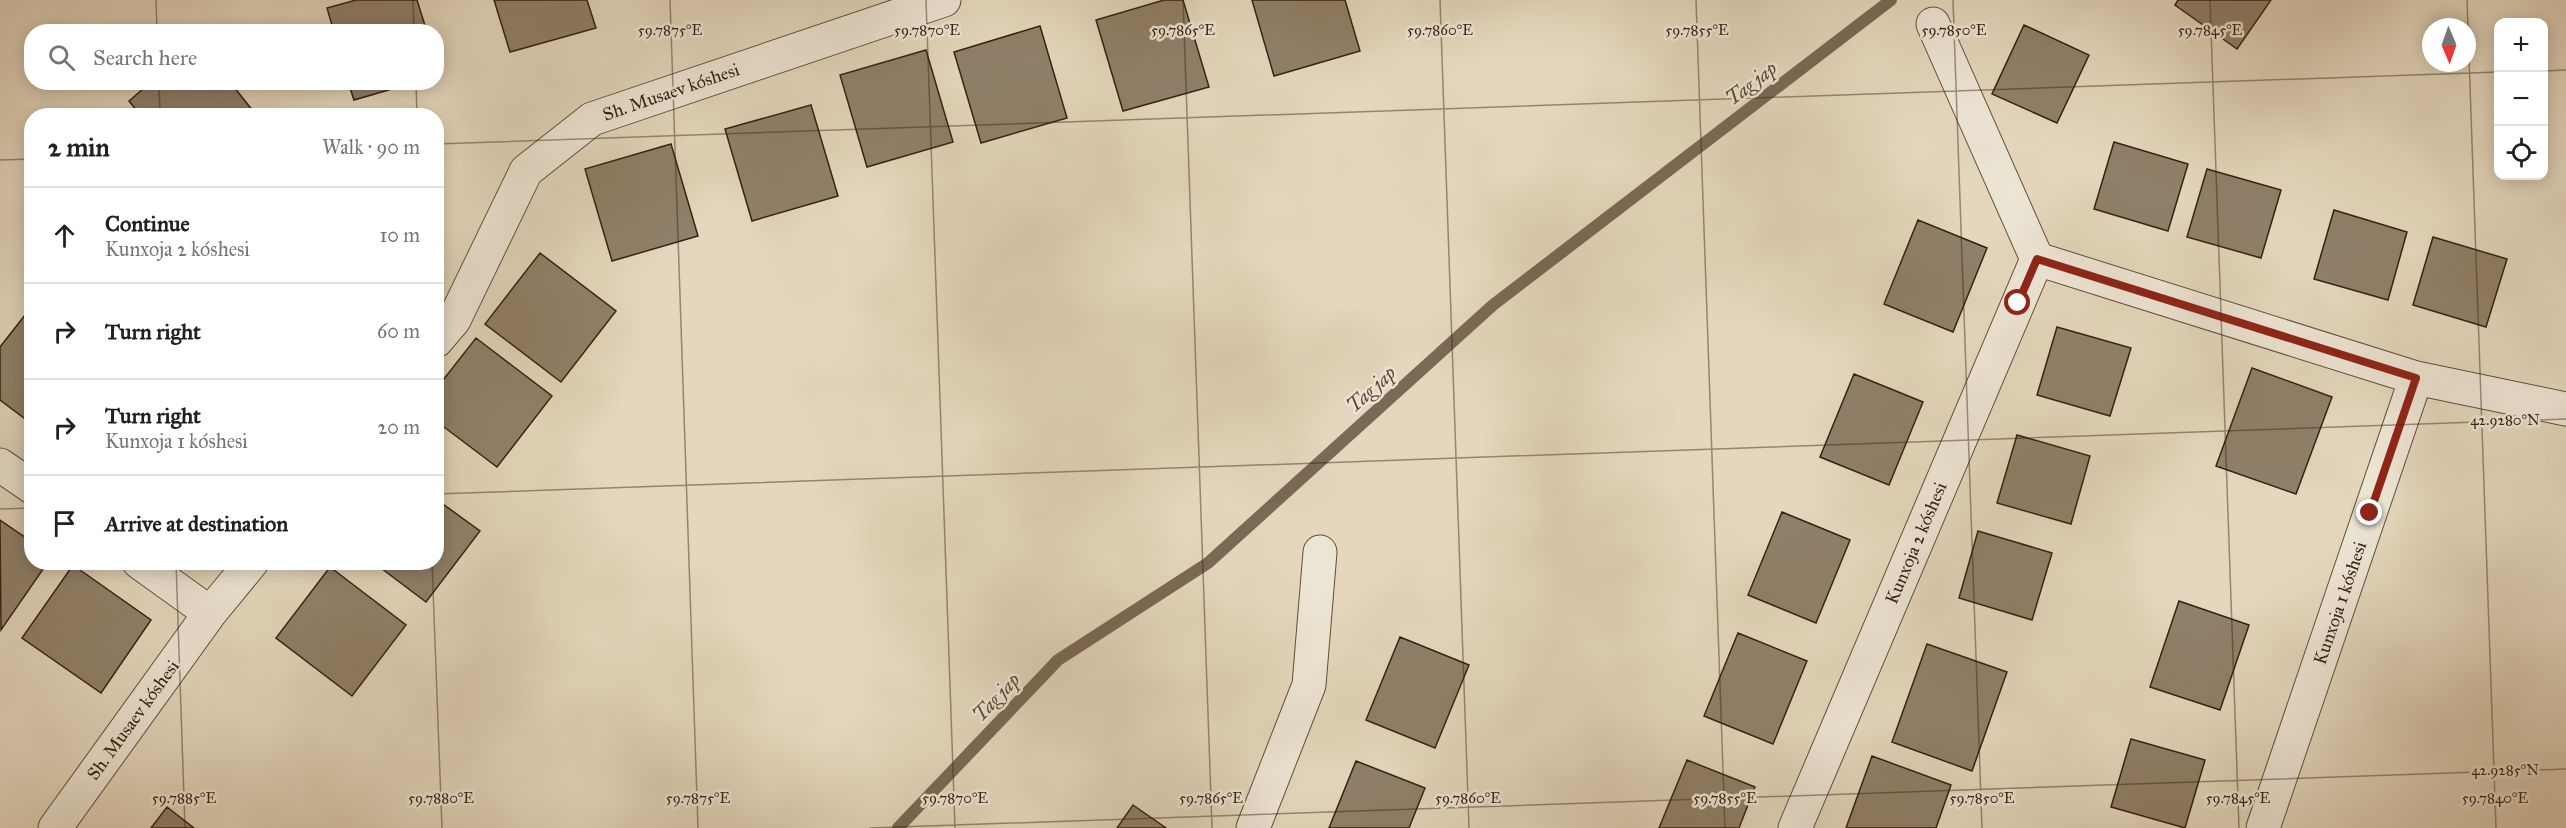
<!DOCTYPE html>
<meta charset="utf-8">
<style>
:root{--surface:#fff;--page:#f2f2f2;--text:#202124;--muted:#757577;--line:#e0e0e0}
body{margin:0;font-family:"IM FELL Great Primer",serif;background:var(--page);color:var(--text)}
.controls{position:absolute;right:18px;top:18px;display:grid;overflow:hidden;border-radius:12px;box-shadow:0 3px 15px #0003}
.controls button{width:54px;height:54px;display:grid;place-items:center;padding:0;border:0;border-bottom:2px solid var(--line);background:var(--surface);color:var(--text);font:30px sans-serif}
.compass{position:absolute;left:2422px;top:18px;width:54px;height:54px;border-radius:50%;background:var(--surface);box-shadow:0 3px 15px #0003;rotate:178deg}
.stop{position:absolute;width:18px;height:18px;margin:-14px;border:4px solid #8f2418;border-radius:50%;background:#fff}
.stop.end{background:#8f2418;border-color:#fff;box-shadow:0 2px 6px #0008}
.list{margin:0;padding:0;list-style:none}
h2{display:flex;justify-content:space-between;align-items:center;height:78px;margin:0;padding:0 24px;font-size:26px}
h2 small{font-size:20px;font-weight:400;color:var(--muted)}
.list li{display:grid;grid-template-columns:39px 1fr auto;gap:18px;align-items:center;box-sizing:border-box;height:96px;padding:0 24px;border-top:2px solid var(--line)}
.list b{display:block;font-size:22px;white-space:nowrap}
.list p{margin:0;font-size:20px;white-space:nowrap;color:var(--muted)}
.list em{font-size:20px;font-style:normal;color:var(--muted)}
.icon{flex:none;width:33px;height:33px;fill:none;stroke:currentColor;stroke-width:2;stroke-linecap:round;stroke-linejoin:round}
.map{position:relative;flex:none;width:2566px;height:828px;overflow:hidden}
.search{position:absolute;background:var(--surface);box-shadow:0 3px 15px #0003;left:24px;top:24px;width:420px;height:66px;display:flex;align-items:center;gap:15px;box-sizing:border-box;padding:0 21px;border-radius:24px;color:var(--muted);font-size:22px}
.panel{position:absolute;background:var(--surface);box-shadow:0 3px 15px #0003;left:24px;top:108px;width:420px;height:462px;border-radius:24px}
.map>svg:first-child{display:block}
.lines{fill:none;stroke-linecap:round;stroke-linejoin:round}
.stream{stroke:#7a6955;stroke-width:12}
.building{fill:#90806a;stroke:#342111;stroke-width:1.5}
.minor-casing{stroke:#604e3c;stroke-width:35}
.minor{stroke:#ede5d4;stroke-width:33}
.route{stroke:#8f2418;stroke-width:8}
.ticks{fill:none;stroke:#342111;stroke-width:1.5;stroke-opacity:0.45}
.labels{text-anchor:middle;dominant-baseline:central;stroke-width:5;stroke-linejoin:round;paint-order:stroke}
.street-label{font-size:18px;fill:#342111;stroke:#ede5d4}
.water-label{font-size:20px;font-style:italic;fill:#5d4b39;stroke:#ede5d4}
.ticks-label{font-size:15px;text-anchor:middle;fill:#342111;stroke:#ede5d4;stroke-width:5;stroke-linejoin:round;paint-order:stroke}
</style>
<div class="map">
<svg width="2566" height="828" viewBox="0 0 2566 828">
<rect width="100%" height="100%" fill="#e4d7bd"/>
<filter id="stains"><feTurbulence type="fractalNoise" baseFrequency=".00333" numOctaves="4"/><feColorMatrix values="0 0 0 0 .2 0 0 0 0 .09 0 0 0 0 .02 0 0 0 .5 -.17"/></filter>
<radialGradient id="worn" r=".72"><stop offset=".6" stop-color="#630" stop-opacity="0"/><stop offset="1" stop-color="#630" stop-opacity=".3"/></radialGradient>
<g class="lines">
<!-- stream -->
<path class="stream" d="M898,828L1058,660L1208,563L1493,305L1891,0"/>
</g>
<!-- building -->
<path class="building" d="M356,0H417L427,32H334L327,8Z
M494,0H587L596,28L510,52Z
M1164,0H1183L1209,87L1123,111L1096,20Z
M1252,0H1345L1360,51L1274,76Z
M2178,0H2271L2237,49L2175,5Z
M2024,25L2089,55L2057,123L1992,94Z
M1040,26L1067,118L981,143L954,52Z
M926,50L953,142L867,167L840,75Z
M151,82H230L257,116H141L129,101Z
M348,82H416L354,100Z
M811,105L838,196L752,221L725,129Z
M2114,142L2188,164L2168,231L2094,209Z
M671,144L698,236L612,261L585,169Z
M2207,169L2281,190L2261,258L2187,237Z
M2334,210L2407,232L2388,300L2314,279Z
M1918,220L1987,248L1953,332L1884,304Z
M2433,237L2507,259L2486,327L2413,305Z
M540,253L616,311L561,382L485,324Z
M29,310L32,312V424L0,400V347Z
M2057,327L2131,348L2110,416L2037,395Z
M476,338L552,396L497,467L436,421V389Z
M2252,368L2332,397L2296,494L2216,466Z
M1854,374L1923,402L1889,485L1820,457Z
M2017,435L2090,456L2071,524L1997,503Z
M436,499L480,531L426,602L373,562H436Z
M1782,512L1850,540L1816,623L1748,595Z
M0,520L32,542V562H48L1,630Z
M1978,531L2052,553L2032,620L1959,598Z
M73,565L151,620L101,693L22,638Z
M330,567L406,625L352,696L276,638Z
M2179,601L2249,625L2220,710L2150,687Z
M1738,633L1807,661L1773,744L1704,716Z
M1400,637L1469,665L1435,748L1366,720Z
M1927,644L2007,672L1972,771L1892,742Z
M2131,739L2205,760L2185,828L2111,807Z
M1872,756L1951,785L1936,828H1846Z
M1687,760L1755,787L1739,828H1659Z
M1356,761L1425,788L1409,828H1329Z
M1133,805L1166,828H1117Z
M167,807L194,828H151Z"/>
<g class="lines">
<!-- minor casing -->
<g class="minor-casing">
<path id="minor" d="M1933,24L2037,259L2416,378L2566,409
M436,341L454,320L526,171L592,119L944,0
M0,465L32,487
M139,562L210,613
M55,828L210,613L252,562
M1253,828L1309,685L1320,552
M1795,828L2037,259
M2263,828L2416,378"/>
</g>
<!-- minor -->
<use href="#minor" class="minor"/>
</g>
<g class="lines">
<!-- route -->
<path class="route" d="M2018,303L2037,259L2416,378L2370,513"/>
</g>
<!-- ticks -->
<path class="ticks" d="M156,0L157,32M413,0L414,32M670,0L698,828M926,0L955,828M1183,0L1212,828M1440,0L1469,828M1696,0L1725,828M1953,0L1982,828M2210,0L2239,828M2467,0L2496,828M2544,71L2566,70M159,82L160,116M416,82L417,116M436,144L2498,72M0,160L32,159M436,494L2566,419M0,509L32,508M176,562L185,828M432,562L442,828M869,828L2566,769"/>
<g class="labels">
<!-- street labels -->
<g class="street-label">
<text transform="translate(671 92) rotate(-19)">Sh. Musaev kóshesi</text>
<text transform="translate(1916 543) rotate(-67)">Kunxoja 2 kóshesi</text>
<text transform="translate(2340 603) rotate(-71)">Kunxoja 1 kóshesi</text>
<text transform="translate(133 720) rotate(-54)">Sh. Musaev kóshesi</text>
</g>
<!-- water labels -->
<g class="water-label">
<text transform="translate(1751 83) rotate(-37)">Tag jap</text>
<text transform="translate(1371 389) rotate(-42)">Tag jap</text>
<text transform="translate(996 697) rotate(-46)">Tag jap</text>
</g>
</g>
<g class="ticks-label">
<text x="670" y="35">59.7875°E</text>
<text x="927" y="35">59.7870°E</text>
<text x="1183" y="35">59.7865°E</text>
<text x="1440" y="35">59.7860°E</text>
<text x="1697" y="35">59.7855°E</text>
<text x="1954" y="35">59.7850°E</text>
<text x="2210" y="35">59.7845°E</text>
<text x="2505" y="425">42.9280°N</text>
<text x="2505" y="775">42.9285°N</text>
<text x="184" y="803">59.7885°E</text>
<text x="441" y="803">59.7880°E</text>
<text x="698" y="803">59.7875°E</text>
<text x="955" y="803">59.7870°E</text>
<text x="1211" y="803">59.7865°E</text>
<text x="1468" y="803">59.7860°E</text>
<text x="1725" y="803">59.7855°E</text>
<text x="1982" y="803">59.7850°E</text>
<text x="2238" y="803">59.7845°E</text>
<text x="2495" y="803">59.7840°E</text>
</g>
<rect width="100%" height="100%" filter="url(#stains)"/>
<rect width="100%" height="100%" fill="url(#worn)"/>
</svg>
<div class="controls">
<button>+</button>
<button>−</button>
<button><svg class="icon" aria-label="locate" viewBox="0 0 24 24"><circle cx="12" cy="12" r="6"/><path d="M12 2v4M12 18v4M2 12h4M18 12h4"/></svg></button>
</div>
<svg class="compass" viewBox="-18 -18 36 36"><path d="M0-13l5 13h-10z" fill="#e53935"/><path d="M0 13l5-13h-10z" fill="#757577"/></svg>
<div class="stop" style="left:2018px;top:303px"></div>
<div class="stop end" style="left:2370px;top:513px"></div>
<div class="search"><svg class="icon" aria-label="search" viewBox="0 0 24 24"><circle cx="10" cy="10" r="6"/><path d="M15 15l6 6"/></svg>Search here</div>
<section class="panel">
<h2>2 min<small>Walk · 90 m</small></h2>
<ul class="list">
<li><svg class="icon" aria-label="ahead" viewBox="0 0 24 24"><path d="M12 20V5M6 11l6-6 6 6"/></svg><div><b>Continue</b><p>Kunxoja 2 kóshesi</p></div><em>10 m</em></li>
<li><svg class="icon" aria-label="right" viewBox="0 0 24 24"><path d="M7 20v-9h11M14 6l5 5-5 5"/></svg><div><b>Turn right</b></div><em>60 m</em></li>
<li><svg class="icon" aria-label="right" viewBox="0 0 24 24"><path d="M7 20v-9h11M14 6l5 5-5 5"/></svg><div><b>Turn right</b><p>Kunxoja 1 kóshesi</p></div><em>20 m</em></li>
<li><svg class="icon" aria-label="arrive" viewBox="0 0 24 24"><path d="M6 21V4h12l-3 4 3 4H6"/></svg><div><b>Arrive at destination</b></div></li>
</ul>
</section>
</div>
